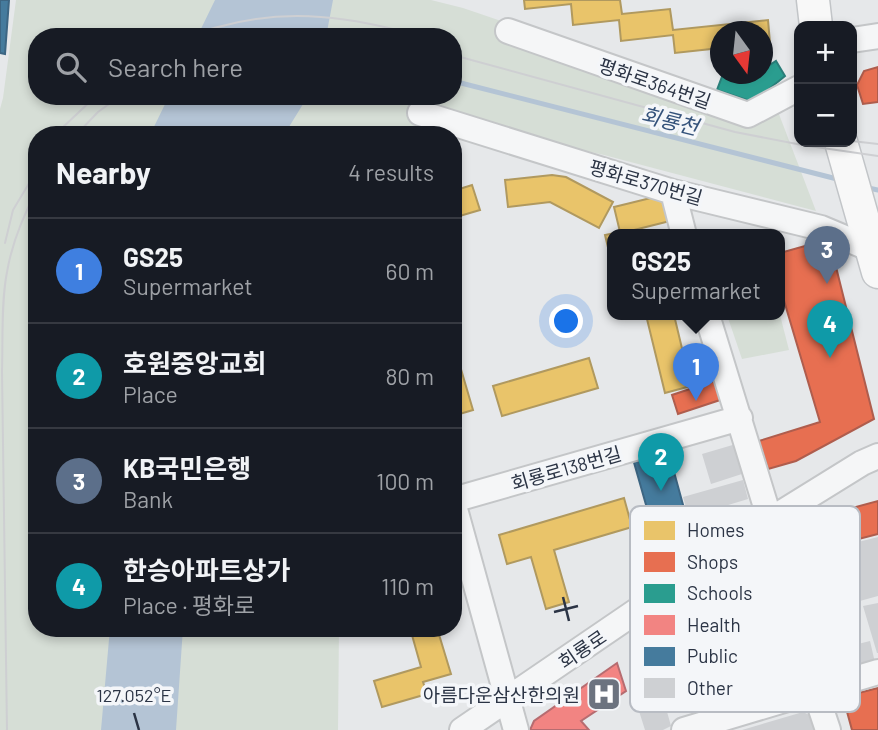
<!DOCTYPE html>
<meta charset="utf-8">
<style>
:root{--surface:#171b24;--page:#20242c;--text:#f1f3f6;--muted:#9ea1a6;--line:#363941;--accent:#6c737f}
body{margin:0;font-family:Barlow,"Noto Sans KR",sans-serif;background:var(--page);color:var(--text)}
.controls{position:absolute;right:21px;top:21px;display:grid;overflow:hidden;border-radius:14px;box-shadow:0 4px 10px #0003}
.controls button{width:63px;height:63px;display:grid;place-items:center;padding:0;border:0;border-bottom:2px solid var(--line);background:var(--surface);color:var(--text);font:35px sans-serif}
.compass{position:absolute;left:710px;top:21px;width:63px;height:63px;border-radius:50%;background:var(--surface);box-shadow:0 4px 10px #0003;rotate:165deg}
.you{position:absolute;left:567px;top:322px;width:24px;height:24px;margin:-18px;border:5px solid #fff;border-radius:50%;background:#1a73e8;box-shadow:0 0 0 10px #1a73e833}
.badge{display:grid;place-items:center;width:46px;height:46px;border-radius:50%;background:var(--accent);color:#fff;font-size:23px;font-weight:700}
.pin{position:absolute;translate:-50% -58px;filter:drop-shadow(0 2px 4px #0008)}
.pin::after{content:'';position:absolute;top:37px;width:24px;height:21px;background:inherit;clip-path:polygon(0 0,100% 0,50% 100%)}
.popup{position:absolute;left:607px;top:229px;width:178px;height:91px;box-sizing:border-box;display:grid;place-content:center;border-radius:14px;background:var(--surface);filter:drop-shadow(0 2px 5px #0005);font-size:23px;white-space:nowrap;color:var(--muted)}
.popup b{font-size:26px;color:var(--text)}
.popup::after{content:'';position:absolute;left:50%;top:100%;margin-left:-14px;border:14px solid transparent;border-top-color:var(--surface)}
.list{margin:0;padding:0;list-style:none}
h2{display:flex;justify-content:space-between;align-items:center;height:91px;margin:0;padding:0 28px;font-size:30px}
h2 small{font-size:23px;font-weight:400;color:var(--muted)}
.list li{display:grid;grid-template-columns:46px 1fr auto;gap:21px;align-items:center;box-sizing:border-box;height:105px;padding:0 28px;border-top:2px solid var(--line)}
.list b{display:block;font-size:26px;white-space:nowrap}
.list p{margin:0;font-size:23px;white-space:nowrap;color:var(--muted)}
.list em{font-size:23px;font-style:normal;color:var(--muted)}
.icon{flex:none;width:38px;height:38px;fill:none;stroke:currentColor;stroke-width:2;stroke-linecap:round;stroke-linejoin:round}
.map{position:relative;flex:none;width:878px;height:730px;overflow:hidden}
.search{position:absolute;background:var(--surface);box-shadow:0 4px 10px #0003;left:28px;top:28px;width:434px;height:77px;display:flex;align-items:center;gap:18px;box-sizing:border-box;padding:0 24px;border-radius:28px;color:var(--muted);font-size:26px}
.panel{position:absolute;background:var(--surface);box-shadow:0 4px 10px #0003;left:28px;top:126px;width:434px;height:511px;border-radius:28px}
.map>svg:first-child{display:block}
.green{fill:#d6ded6;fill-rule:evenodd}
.water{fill:#b4c4d5}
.homes{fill:#e9c46a;stroke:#b0995f;stroke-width:2}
.shops{fill:#e76f51;stroke:#af5d4d;stroke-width:2}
.schools{fill:#2a9d8f;stroke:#2a7e79;stroke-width:2}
.health{fill:#f28482;stroke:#b66c70;stroke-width:2}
.public{fill:#457b9d;stroke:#3d6683;stroke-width:2}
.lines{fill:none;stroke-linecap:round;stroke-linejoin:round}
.stream{stroke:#b4c4d5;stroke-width:5}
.building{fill:#ced0d3}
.minor-casing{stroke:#c4c6c8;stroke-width:28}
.major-casing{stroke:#c2c5c8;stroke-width:35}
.minor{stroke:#f5f6f7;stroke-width:24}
.major{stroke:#f8f8f8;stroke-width:32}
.tram{stroke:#cecfd2;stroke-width:2}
.ticks{fill:none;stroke:#2b3445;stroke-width:2.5}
.labels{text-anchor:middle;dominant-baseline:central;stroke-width:7;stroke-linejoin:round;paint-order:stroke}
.street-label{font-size:19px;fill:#2b3445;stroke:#f4f6f9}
.poi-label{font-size:19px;fill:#2b3445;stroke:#f4f6f9;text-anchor:end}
.water-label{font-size:21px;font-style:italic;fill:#34527a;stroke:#f4f6f9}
.key{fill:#f4f6f9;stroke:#b8bcc3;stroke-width:2}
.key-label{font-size:19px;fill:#2b3445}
.ticks-label{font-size:18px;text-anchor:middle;fill:#2b3445;stroke:#f4f6f9;stroke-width:7;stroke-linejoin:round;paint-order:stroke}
</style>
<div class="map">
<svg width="878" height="730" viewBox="0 0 878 730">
<rect width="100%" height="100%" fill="#e6e8ea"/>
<!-- green -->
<path class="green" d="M16,0H431L463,8L732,99L777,109L816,211L604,155L467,124L426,129L423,135H37V628H339L338,730H0V109L3,98ZM37,37H453V96H37Z
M727,315H780L789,350L742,359Z"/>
<!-- water -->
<path class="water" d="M215,0H333L326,37H197Z
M169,96H308L284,135H150Z
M110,628H183L176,730H101Z"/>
<!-- homes -->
<path class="homes" d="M524,0H620L622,14L670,9L673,30L768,20L770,43L762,44V32H720V48L675,53L673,35L621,41L619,20L573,25L571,4L525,9Z
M552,175L566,177L613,202L599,228L550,202L508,207L505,180Z
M472,185L480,210L453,218V191Z
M663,195L670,221L630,231L631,235H612V264L605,235L620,232L614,207Z
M807,265L847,410L823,417L785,277L780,279V273Z
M646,315H674L691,386L665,393Z
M453,342L473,410L453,416Z
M589,358L598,388L502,416L493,386Z
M624,498L632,527L554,550L569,602L546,609L531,557L507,564L499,535Z
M410,628H437L451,674L423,682L427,694L382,707L374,681L421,667Z
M809,725L810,730H789Z"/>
<!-- shops -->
<path class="shops" d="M878,67V102L863,104L857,85L864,71Z
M819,242L831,247L874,419L796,461L768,469L759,441L820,422L780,287V253Z
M714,381L720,400L678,414L672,395Z
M878,501V534L847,542L841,511Z
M767,584L801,682L757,695L740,636L732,638L719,599L721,595L726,596L728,600L733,599L731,591Z
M878,688V730H852L843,697Z"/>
<!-- schools -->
<path class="schools" d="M776,61L785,76L753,102L717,90L723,74H733L749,79L757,74H762V70Z"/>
<!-- health -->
<path class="health" d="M835,520L847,556L794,571L792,551Z
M617,663L626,691L581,721L589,730H530L534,721Z"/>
<!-- public -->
<path class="public" d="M0,0H9L5,54L0,53Z
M668,450L688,523L654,533L633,459Z"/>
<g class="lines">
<!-- stream -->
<path class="stream" d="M453,81L841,180
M864,187L878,190"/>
</g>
<!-- building -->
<path class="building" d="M736,444L745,473L711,484L702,454Z
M743,480L748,499L715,509L714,514L690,521L683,497Z
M878,537V596L816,613L804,584L857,569L850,544Z
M852,558L853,566L836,571L833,563Z
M717,598L738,671L717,678L719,685L704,687L685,624L687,620L690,618H693V622L697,621L695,613Z
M878,603V653H877L863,606Z
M843,617L850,646L870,641L876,667L839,681L825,672L810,627Z
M677,626H682L699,684L661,696L649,647L659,646L658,640L673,632L672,628Z
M664,701L671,726L663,730H645L639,711Z
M803,712L816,718L819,730H742Z"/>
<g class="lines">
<!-- minor casing -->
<g class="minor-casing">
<path id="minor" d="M508,31L748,115L799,88
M852,40L878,36
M420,113L673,192L821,228L871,249
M673,192L684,235
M707,315L770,520L772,557L779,584L828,730
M453,500L740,418
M453,502L516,730
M462,730L770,520L862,463L878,456
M684,730L878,672"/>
</g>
<!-- major casing -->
<g class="major-casing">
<path id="major" d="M813,0L816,26
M841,142L878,272"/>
</g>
<!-- minor -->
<use href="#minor" class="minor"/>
<!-- major -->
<use href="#major" class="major"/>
<!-- tram -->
<path class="tram" d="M187,37C196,32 207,30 218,27C288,7 354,17 423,37
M251,37C290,28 330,31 369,37
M453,55L735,132L802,145L878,156
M58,135L61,129L96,96
M76,135L98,112L120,96
M852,141L878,144
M5,243L13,210L37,170
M7,730L2,371C3,340 1,302 7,272C12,243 23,216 37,190"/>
</g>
<!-- ticks -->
<path class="ticks" d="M563,597L569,621M554,612L578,606M134,713L139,730"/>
<!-- icons -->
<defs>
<g id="hospital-square" transform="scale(1.75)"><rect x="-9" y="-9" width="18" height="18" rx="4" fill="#6c737f" stroke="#f4f6f9"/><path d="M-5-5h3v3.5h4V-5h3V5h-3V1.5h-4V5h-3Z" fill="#fff"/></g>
</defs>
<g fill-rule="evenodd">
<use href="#hospital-square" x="604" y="694"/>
</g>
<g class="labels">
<!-- street labels -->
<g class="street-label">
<text transform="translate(655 83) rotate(19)">평화로364번길</text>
<text transform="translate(646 182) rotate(16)">평화로370번길</text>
<text transform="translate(566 468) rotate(-16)">회룡로138번길</text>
<text transform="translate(582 649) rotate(-34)">회룡로</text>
</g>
<!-- poi labels -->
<g class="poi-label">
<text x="580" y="694">아름다운삼산한의원</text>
</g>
<!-- water labels -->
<g class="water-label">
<text transform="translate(670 120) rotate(14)">회룡천</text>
</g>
</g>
<!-- legend -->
<rect x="630" y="506" width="230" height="206" rx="10" class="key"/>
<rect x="644" y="521" width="31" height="19" fill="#e9c46a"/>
<rect x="644" y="552" width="31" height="20" fill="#e76f51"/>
<rect x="644" y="584" width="31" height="19" fill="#2a9d8f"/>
<rect x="644" y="615" width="31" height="20" fill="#f28482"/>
<rect x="644" y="647" width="31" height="19" fill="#457b9d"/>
<rect x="644" y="678" width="31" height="20" fill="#ced0d3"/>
<g class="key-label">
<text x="687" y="537">Homes</text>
<text x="687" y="569">Shops</text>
<text x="687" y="600">Schools</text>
<text x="687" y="632">Health</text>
<text x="687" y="663">Public</text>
<text x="687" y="695">Other</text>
</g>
<g class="ticks-label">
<text x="134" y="702">127.052°E</text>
</g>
</svg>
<div class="controls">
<button>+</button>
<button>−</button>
</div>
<svg class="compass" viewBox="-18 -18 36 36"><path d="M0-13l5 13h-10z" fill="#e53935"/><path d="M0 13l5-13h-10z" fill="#9ea1a6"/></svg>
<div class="you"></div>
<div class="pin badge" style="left:696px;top:401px;background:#3f7fe0">1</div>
<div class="popup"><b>GS25</b>Supermarket</div>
<div class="pin badge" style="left:661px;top:491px;background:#0f9aa8">2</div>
<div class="pin badge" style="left:827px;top:284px;background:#5c6f8a">3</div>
<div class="pin badge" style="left:830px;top:358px;background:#0f9aa8">4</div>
<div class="search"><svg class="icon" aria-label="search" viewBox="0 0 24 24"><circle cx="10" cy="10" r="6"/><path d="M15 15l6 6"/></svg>Search here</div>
<section class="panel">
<h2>Nearby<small>4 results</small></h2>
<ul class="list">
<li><span class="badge" style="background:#3f7fe0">1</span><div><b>GS25</b><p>Supermarket</p></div><em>60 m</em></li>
<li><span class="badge" style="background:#0f9aa8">2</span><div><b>호원중앙교회</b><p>Place</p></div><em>80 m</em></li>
<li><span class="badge" style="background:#5c6f8a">3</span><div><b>KB국민은행</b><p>Bank</p></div><em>100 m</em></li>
<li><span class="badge" style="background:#0f9aa8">4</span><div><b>한승아파트상가</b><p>Place · 평화로</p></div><em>110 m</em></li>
</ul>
</section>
</div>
